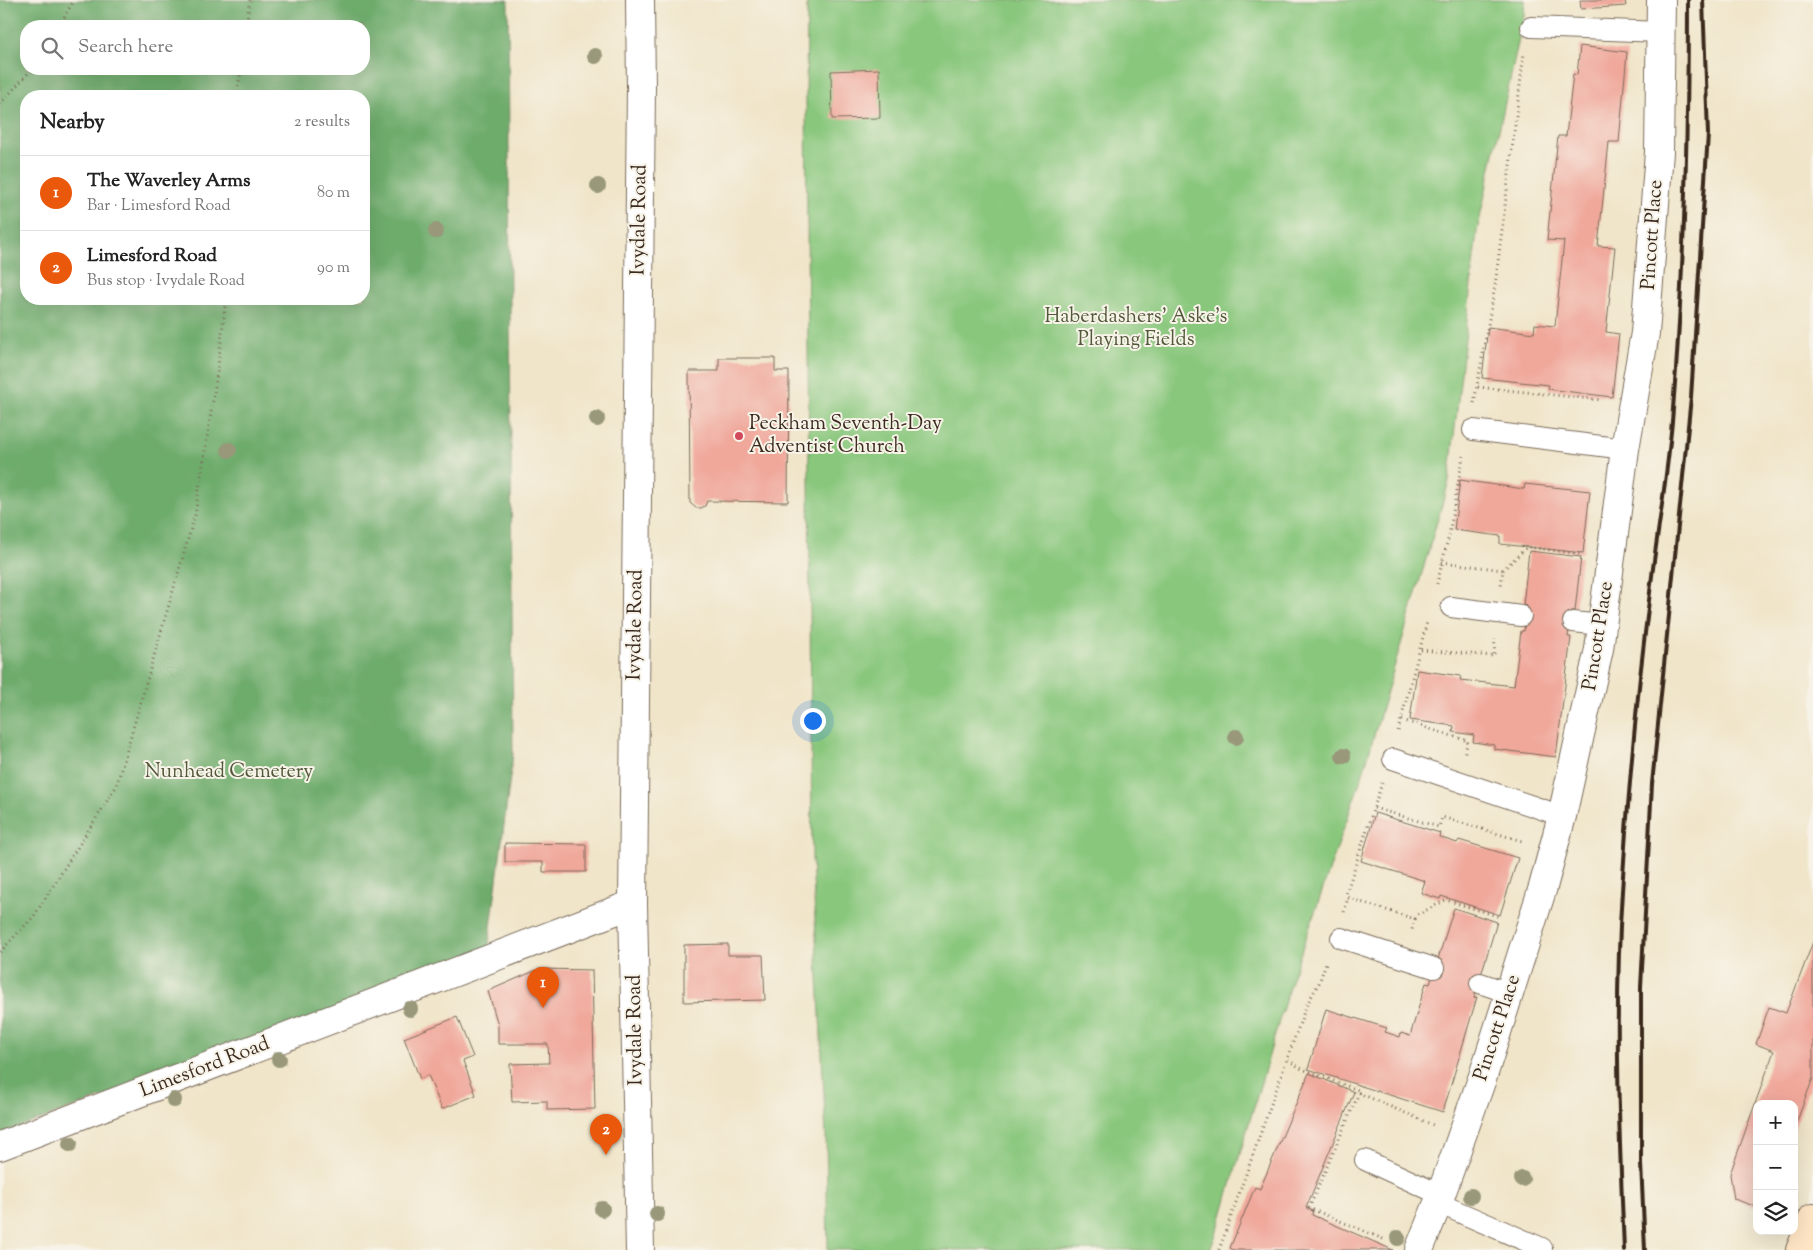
<!DOCTYPE html>
<meta charset="utf-8">
<style>
:root{--surface:#fff;--page:#f6f6f6;--text:#222;--muted:#767676;--line:#e0e0e0;--accent:#ea580c}
body{margin:0;font-family:"Sorts Mill Goudy",serif;background:var(--page);color:var(--text)}
.controls{position:absolute;right:15px;bottom:15px;display:grid;overflow:hidden;border-radius:10px;box-shadow:0 5px 20px #0002}
.controls button{width:45px;height:45px;display:grid;place-items:center;padding:0;border:0;border-bottom:1px solid var(--line);background:var(--surface);color:var(--text);font:25px sans-serif}
.you{position:absolute;left:812px;top:720px;width:18px;height:18px;margin:-12px;border:4px solid #fff;border-radius:50%;background:#1a73e8;box-shadow:0 0 0 8px #1a73e833}
.badge{display:grid;place-items:center;width:32px;height:32px;border-radius:50%;background:var(--accent);color:#fff;font-size:16px;font-weight:700}
.pin{position:absolute;translate:-50% -41px;filter:drop-shadow(0 1px 2px #0008)}
.pin::after{content:'';position:absolute;top:26px;width:18px;height:15px;background:inherit;clip-path:polygon(0 0,100% 0,50% 100%)}
.list{margin:0;padding:0;list-style:none}
h2{display:flex;justify-content:space-between;align-items:center;height:65px;margin:0;padding:0 20px;font-size:21px}
h2 small{font-size:16px;font-weight:400;color:var(--muted)}
.list li{display:grid;grid-template-columns:32px 1fr auto;gap:15px;align-items:center;box-sizing:border-box;height:75px;padding:0 20px;border-top:1px solid var(--line)}
.list b{display:block;font-size:19px;white-space:nowrap}
.list p{margin:0;font-size:16px;white-space:nowrap;color:var(--muted)}
.list em{font-size:16px;font-style:normal;color:var(--muted)}
.icon{flex:none;width:28px;height:28px;fill:none;stroke:currentColor;stroke-width:2;stroke-linecap:round;stroke-linejoin:round}
.map{position:relative;flex:none;width:1813px;height:1250px;overflow:hidden}
.search{position:absolute;background:var(--surface);box-shadow:0 5px 20px #0002;left:20px;top:20px;width:350px;height:55px;display:flex;align-items:center;gap:12px;box-sizing:border-box;padding:0 18px;border-radius:20px;color:var(--muted);font-size:19px}
.panel{position:absolute;background:var(--surface);box-shadow:0 5px 20px #0002;left:20px;top:90px;width:350px;height:215px;border-radius:20px}
.map>svg:first-child{display:block}
.green{fill:#89c77d;stroke:#62784e}
.forest{fill:#6eac6c;stroke:#546b45;fill-rule:evenodd}
.building{fill:#f0a89b}
.lines{fill:none;stroke-linecap:round;stroke-linejoin:round}
.lane-casing{stroke:#7a6b5a;stroke-width:22}
.street-casing{stroke:#7a6b5a;stroke-width:30}
.secondary-casing{stroke:#7a6b5a;stroke-width:30}
.path{stroke:#7a6b5a;stroke-width:3;stroke-dasharray:1 4;stroke-linecap:butt}
.lane{stroke:#fff;stroke-width:20}
.street{stroke:#fff;stroke-width:28}
.secondary{stroke:#fee5c5;stroke-width:28}
.rail{stroke:#3b2a1e;stroke-width:4}
.tree{fill:#99987a}
.poi-dot{fill:#d1495b;stroke:#f7f3e8;stroke-width:2}
.labels{text-anchor:middle;dominant-baseline:central;stroke-width:4;stroke-linejoin:round;paint-order:stroke}
.street-label{font-size:20px;fill:#3b2a1e;stroke:#f7f3e8}
.park-label{font-size:20px;fill:#52593a;stroke:#f7f3e8}
.poi-label{font-size:20px;fill:#3b2a1e;stroke:#f7f3e8;text-anchor:start}
</style>
<div class="map">
<svg width="1813" height="1250" viewBox="0 0 1813 1250">
<rect width="100%" height="100%" fill="#f7f3e8"/>
<filter id="ink" filterUnits="userSpaceOnUse"><feTurbulence type="fractalNoise" baseFrequency=".02" numOctaves="2"/><feDisplacementMap in="SourceGraphic" scale="10" xChannelSelector="R" yChannelSelector="G"/><feConvolveMatrix kernelMatrix="1 2 1 2 8 2 1 2 1" color-interpolation-filters="sRGB"/></filter>
<filter id="wash" filterUnits="userSpaceOnUse"><feTurbulence type="fractalNoise" baseFrequency=".0096" numOctaves="4" result="noise"/><feDisplacementMap in="SourceGraphic" scale="20" xChannelSelector="R" yChannelSelector="G"/><feGaussianBlur stdDeviation="1.12" result="paint"/><feColorMatrix in="noise" values="0 0 0 0 0 0 0 0 0 0 0 0 0 0 0 0 0 1.4 0 .05"/><feComposite in="paint" operator="in"/></filter>
<g filter="url(#wash)">
<rect width="100%" height="100%" fill="#f0e5c9"/>
<!-- green -->
<path class="green" d="M807,0H1525L1524,16L1477,231L1449,481L1363,773L1290,984L1218,1229L1210,1250H828L826,1136L812,858L806,95Z"/>
<!-- forest -->
<path class="forest" d="M0,0H508L513,754L487,959L0,1134ZM26,26H364V69H26ZM26,96H364V299H26Z"/>
<g id="blocks">
<!-- building -->
<path class="building" d="M1580,0H1625L1626,6L1581,9Z
M1580,46L1627,52L1619,142H1609L1598,246L1615,247L1606,332L1619,334L1612,397L1548,389L1549,385L1482,378L1488,327L1534,333L1535,324L1555,326L1564,241L1547,240L1558,136H1566L1573,74L1577,75Z
M879,69L880,118L832,119L831,71Z
M719,358H775V371H789L788,502L707,501L705,506L701,508H696L690,503L689,371H719Z
M1460,480L1524,489L1525,484L1590,491L1583,553L1500,544V536L1454,530Z
M1529,551L1581,557L1575,611H1571L1568,637H1571L1556,757L1494,749V745L1473,742L1474,735L1453,732L1454,726L1410,720L1417,670L1461,676L1460,680L1514,686L1521,631H1524L1527,606L1523,605Z
M1375,813L1440,833L1439,837L1457,843L1459,840L1518,858L1500,915L1441,896L1440,899L1421,893L1425,881L1361,861Z
M505,843L586,844V872H543V862H505Z
M1454,908L1497,922L1474,998L1477,997L1443,1112L1308,1069L1326,1009L1387,1028L1385,1032L1400,1037L1401,1033L1410,1036L1426,983L1430,984Z
M1813,942V1078L1794,1129V1104H1757V1207L1734,1199L1730,1174L1774,1051L1756,1044L1769,1007L1786,1013Z
M728,944V955H763L765,1000L684,1002V945Z
M539,969L592,970L595,1109L547,1110V1101L512,1102L510,1064L549,1063L548,1044H498V1025L488,991Z
M457,1017L473,1057L463,1061L476,1095L442,1109L428,1075L420,1079L404,1038Z
M1309,1073L1354,1092L1306,1208L1313,1211L1312,1215L1393,1250H1234L1230,1248L1255,1187L1260,1189Z"/>
</g>
</g>
<g filter="url(#ink)">
<use href="#blocks" fill-opacity="0" stroke="#7a6b5a" stroke-width="1"/>
<g class="lines">
<!-- lane casing -->
<g class="lane-casing">
<path id="lane" d="M1531,27L1661,32
M1473,430L1625,449
M1451,607L1521,616
M1573,622L1602,625
M1393,759L1562,816
M1341,938L1434,968
M1480,983L1509,993
M1365,1160L1441,1195
M1438,1203L1542,1248"/>
</g>
<!-- street casing -->
<g class="street-casing">
<path id="street" d="M640,0L641,88L633,904L640,1250
M0,1146L633,904
M1419,1250L1438,1203L1483,1076L1543,887L1562,816L1599,649L1625,449L1645,333L1659,152L1661,0"/>
</g>
<!-- secondary casing -->
<g class="secondary-casing">
<path id="secondary" d="M1800,1250L1813,1218"/>
</g>
<!-- path -->
<path class="path" d="M59,26L74,0
M246,26L250,0
M237,96L241,69
M0,104L32,69
M1478,387L1601,400
M1474,403L1495,286L1524,53
M1442,562L1503,570L1501,586
M1503,570L1527,547L1580,554
M1437,584L1449,535L1463,456
M1421,650L1494,656L1495,639
M1402,720L1468,741L1464,755
M1398,731L1427,622
M1374,808L1439,827L1442,817L1522,841
M1348,898L1415,919L1411,933
M1344,912L1348,898L1346,894L1382,783
M1415,919L1417,915L1446,900L1500,917
M0,952L34,916L116,787L195,515L217,374L226,299
M1288,1060L1302,1069L1358,1090L1359,1093
M1383,1239L1309,1208L1359,1093L1433,1125
M1219,1250L1306,1006L1319,983L1327,960"/>
<!-- lane -->
<use href="#lane" class="lane"/>
<!-- street -->
<use href="#street" class="street"/>
<!-- secondary -->
<use href="#secondary" class="secondary"/>
<!-- rail -->
<path class="rail" d="M1624,1250C1619,1131 1614,1010 1622,891C1628,789 1638,686 1651,584C1658,526 1669,467 1673,409C1684,273 1688,136 1688,0
M1645,1250L1641,1163V987L1652,784L1691,397L1708,134L1703,0"/>
</g>
<!-- trees -->
<g class="tree">
<circle cx="595" cy="56" r="8"/>
<circle cx="598" cy="186" r="8"/>
<circle cx="436" cy="231" r="8"/>
<circle cx="597" cy="419" r="8"/>
<circle cx="229" cy="450" r="8"/>
<circle cx="1236" cy="737" r="8"/>
<circle cx="1343" cy="756" r="8"/>
<circle cx="410" cy="1009" r="8"/>
<circle cx="279" cy="1059" r="8"/>
<circle cx="174" cy="1100" r="8"/>
<circle cx="70" cy="1144" r="8"/>
<circle cx="1522" cy="1179" r="8"/>
<circle cx="1471" cy="1196" r="8"/>
<circle cx="602" cy="1209" r="8"/>
<circle cx="657" cy="1214" r="8"/>
<circle cx="1398" cy="1238" r="8"/>
</g>
</g>
<!-- markers -->
<circle class="poi-dot" cx="739" cy="436" r="5"/>
<g class="labels">
<!-- street labels -->
<g class="street-label">
<text transform="translate(640 220) rotate(-89)">Ivydale Road</text>
<text transform="translate(1653 235) rotate(-86)">Pincott Place</text>
<text transform="translate(636 625) rotate(-89)">Ivydale Road</text>
<text transform="translate(1599 636) rotate(-81)">Pincott Place</text>
<text transform="translate(1498 1028) rotate(-72)">Pincott Place</text>
<text transform="translate(636 1030) rotate(-91)">Ivydale Road</text>
<text transform="translate(205 1068) rotate(-21)">Limesford Road</text>
</g>
<!-- park labels -->
<g class="park-label">
<text x="1136" y="317">Haberdashers' Aske's<tspan x="1136" dy="23">Playing Fields</tspan></text>
<text x="229" y="772">Nunhead Cemetery</text>
</g>
<!-- poi labels -->
<g class="poi-label">
<text x="749" y="424">Peckham Seventh-Day<tspan x="749" dy="23">Adventist Church</tspan></text>
</g>
</g>
</svg>
<div class="controls">
<button>+</button>
<button>−</button>
<button><svg class="icon" aria-label="layers" viewBox="0 0 24 24"><path d="M12 4l9 5-9 5-9-5zM3 14l9 5 9-5"/></svg></button>
</div>
<div class="you"></div>
<div class="pin badge" style="left:543px;top:1008px">1</div>
<div class="pin badge" style="left:606px;top:1155px">2</div>
<div class="search"><svg class="icon" aria-label="search" viewBox="0 0 24 24"><circle cx="10" cy="10" r="6"/><path d="M15 15l6 6"/></svg>Search here</div>
<section class="panel">
<h2>Nearby<small>2 results</small></h2>
<ul class="list">
<li><span class="badge">1</span><div><b>The Waverley Arms</b><p>Bar · Limesford Road</p></div><em>80 m</em></li>
<li><span class="badge">2</span><div><b>Limesford Road</b><p>Bus stop · Ivydale Road</p></div><em>90 m</em></li>
</ul>
</section>
</div>
